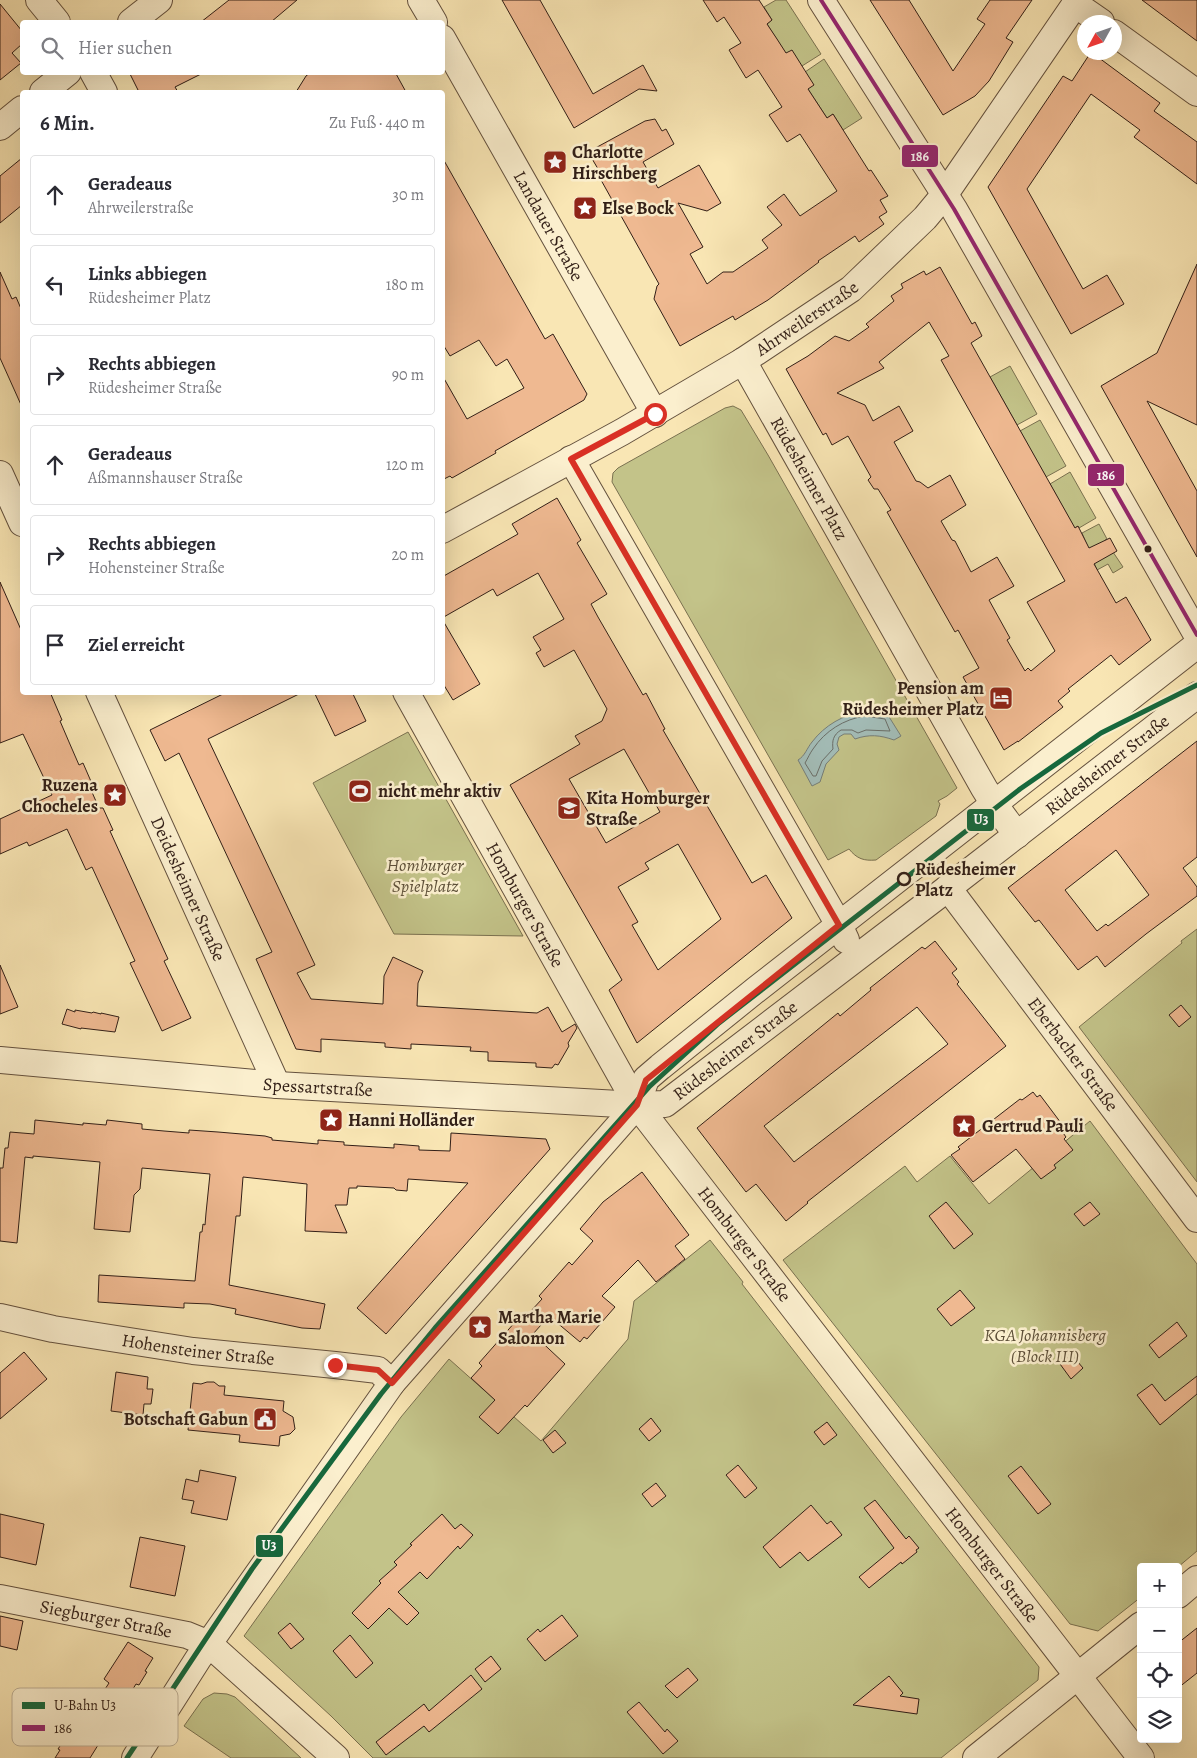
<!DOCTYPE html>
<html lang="de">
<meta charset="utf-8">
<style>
:root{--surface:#fff;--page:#f7f7f7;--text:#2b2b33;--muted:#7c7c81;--line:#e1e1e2}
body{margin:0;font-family:Alegreya,serif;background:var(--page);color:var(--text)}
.controls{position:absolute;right:15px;bottom:15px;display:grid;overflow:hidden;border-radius:5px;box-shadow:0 5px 20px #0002}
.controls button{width:45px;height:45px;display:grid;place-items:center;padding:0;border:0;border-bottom:1px solid var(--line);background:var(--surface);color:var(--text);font:25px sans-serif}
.compass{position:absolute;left:1077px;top:15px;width:45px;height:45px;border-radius:50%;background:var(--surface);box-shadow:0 5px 20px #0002;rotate:230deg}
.stop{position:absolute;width:15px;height:15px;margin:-11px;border:4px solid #d93025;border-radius:50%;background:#fff}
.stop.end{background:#d93025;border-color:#fff;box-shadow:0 1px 5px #0008}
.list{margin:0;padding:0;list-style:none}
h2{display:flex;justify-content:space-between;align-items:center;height:65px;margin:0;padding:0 20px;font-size:21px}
h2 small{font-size:16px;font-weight:400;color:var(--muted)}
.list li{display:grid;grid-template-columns:32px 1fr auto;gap:15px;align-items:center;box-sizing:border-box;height:80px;margin:0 10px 10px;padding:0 10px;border:1px solid var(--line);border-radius:5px}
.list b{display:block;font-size:19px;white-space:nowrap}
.list p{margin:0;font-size:16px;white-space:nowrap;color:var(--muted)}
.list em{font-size:16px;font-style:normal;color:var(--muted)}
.icon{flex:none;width:28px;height:28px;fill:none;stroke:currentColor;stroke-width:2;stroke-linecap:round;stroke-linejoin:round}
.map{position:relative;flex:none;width:1197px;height:1758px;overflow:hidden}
.search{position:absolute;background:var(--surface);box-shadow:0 5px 20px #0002;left:20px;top:20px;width:425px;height:55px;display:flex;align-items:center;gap:12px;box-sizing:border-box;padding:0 18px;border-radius:5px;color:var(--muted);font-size:19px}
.panel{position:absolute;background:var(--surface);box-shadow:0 5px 20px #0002;left:20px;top:90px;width:425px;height:605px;border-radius:5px}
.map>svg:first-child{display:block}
.green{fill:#c3c389;stroke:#7a7150}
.water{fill:#a3bdb8;stroke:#767e78}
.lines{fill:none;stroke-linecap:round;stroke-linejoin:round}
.shore{stroke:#6a6e68;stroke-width:1}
.building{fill:#efb991;stroke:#321f17;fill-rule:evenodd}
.minor-casing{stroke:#64513e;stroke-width:28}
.minor{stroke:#fbefce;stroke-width:26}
.bus-1-casing{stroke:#fbefce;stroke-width:8}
.bus-1{stroke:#95276e;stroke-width:4}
.metro-1-casing{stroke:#fbefce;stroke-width:9}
.metro-1{stroke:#16683d;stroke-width:5}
.route{stroke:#d93025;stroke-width:6}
.bus-dot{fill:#321f17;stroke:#fbefce;stroke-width:2}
.stop-dot{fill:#fbefce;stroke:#321f17;stroke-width:2.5}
.labels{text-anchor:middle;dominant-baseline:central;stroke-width:5;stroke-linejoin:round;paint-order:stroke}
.poi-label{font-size:18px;font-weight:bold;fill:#321f17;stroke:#fbefce;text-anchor:start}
.street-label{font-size:18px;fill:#321f17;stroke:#fbefce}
.park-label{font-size:18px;font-style:italic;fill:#5e5039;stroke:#fbefce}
.stop-label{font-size:18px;font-weight:bold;fill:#321f17;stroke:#fbefce;text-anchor:start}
.key{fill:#fbefce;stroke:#bfb197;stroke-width:1}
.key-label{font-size:14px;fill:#321f17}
.line-badge{stroke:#fbefce;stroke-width:2}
.badge-label{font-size:14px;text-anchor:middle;font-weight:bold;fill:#fff}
</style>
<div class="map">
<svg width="1197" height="1758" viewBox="0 0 1197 1758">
<rect width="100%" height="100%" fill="#f9e6b4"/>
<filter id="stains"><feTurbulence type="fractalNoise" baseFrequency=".004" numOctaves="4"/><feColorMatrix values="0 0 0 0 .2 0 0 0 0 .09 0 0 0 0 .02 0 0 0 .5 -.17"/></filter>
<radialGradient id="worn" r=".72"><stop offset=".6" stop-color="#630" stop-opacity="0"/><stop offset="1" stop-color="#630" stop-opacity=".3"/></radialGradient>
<!-- green -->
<path class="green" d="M776,0H786L821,54L802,66L786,54L767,24L772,20L764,7Z
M824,59L862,118L843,130L833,114L827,118L808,89L805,72Z
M1010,366L1037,414L1017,425L990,377Z
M733,406L741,410L768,455L957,788L947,796L938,801L940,804L936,816L876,860C864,861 857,859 849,849L828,860L612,482L613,473L618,468L725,408Z
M1040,420L1066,466L1046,477L1020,431Z
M1070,472L1096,518L1079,528L1077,526L1075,529L1050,484Z
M1099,524L1107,539L1105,540L1123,567L1113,573L1108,564L1097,570L1082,533Z
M408,732L416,746L523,936L394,934L313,783Z
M1197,929V1182L1079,1027L1182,943L1181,941Z
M1090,1121L1197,1264V1551L1178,1567H1141V1597L1098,1631L1070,1624L783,1260L905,1166L917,1182L950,1156L989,1204Z
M710,1240L743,1282L742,1284L1039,1667L1038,1680L941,1758H373L331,1716L244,1636L401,1417L449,1359L541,1441L628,1339L634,1301Z
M214,1693L227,1694L235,1697L301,1758H231L184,1726L203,1699Z"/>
<!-- water -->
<path class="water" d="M864,711L882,714L886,712L901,736L894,740C880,735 869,734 855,739L851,734H844L839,737L837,744L839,750L826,764L820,782L812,786L798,760C805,756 807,748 812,742C825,725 843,715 864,711Z"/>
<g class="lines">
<!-- shore -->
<path class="shore" d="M865,716L885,719L890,731L866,730L858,733L852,730H841C833,735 832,741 833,749L822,761L816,776H813L805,763C808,758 810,753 813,749C825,731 844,719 865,716Z"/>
</g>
<!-- building -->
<path class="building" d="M229,0H297L271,22H201Z
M502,0H540L593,94L643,65L657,91L639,89L574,128Z
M703,0H759L772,20L767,24L777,39L786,53L792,50L814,85L808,89L827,118L833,114L869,171L871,170L888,196L880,200L887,212L879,217L884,224L859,242L855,236L818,261L819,262L768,300L735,320L733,316L680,346L654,299L657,286L659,284L601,180L604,179L588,152L645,121L655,119L662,131L666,129L674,144L643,162L658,188L699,165L721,203L707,211L678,203L703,247L690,254L707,284L723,272H733L768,248L762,240L782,225L767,207L784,194L800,216L837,191L800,134L787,142L769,115L782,107L758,70L746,78L729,50L741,43L724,17L717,22Z
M870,0H909L953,71L985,24L977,19L990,0H1032L1006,38L1013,42L989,81L975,96L943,115Z
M1142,0H1197V41Z
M0,4L22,31V44L12,53L21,63L0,80Z
M1091,52L1160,103L1154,111L1197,142V184L1134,137L1140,130L1091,94L1027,189L1083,289L1107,275L1124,304L1071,334L988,187L1063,76L1072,81Z
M129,72H205L175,87L178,92H139Z
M311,72H395L406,92H296L306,76Z
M442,157L545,339L553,334L587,394L584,400L495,451L496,453L452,478L450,476L442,480V375L467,419L524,388L507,359L496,366L479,340L450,356L442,343Z
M22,158V205L0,223V176Z
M1197,264V425L1147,401L1197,491V557L1101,386L1157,353Z
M940,267L972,324L975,322L982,336L971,343L1075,528L1078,526L1089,548L1110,538L1117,551L1094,564L1116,603L1126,597L1151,640L1119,665L1111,655L1068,689L1070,691L1058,701L1063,707L1018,742V741L1004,750L963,677L979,668L958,630L955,632L887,512L891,510L878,489H874L868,480L871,477L848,436L832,445L826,433L823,435L786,369L808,356L835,336L849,341L869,327L866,324L894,301L891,296L903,288L901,284L924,271L926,275ZM929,322L949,356L941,360L1065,581L1027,602L1055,651L1031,671L1028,668L1025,671L1007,640L1010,638L989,600L1014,586L997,557L971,572L955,541L952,540L941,521L966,505L950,475L928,488L920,482L916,481L894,442L913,431L899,406L873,421L865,405L837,393L884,368L879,362Z
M0,272L12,299L16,297L22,311V407L0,358Z
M557,498L581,540L577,543L607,594L591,604L598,617L643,695L646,693L665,729L663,730L677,754L752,883L766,875L792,918L637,1043L609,990L622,980L510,785L580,744L575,736L602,721L607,709L574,650L544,667L536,653L541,650L533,637L564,619L538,573L497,596L493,589L442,618V577L518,534L512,524ZM624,749L660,812L606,843L569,779ZM678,844L721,919L658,970L632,925L638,922L618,887L649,869L645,863Z
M0,582L22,632V692H50L62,720L60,721L69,742L79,765L83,763L93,786L91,790L99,808H103L113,830L110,831L163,948L168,959L164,961L191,1018L162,1031L130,963L135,961L92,867L86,870L67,829L29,846L27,842L0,854V819L52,795L23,734L0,743Z
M442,619L480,684L453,700L442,682Z
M227,692H303L208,739L315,965L297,973L311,999L383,1004L384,976L393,957L423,971L418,983L417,1006L537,1013L548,1007L562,1032L575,1024L577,1028L568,1043L569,1046L558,1065L555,1064L552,1068L536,1067V1063L488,1061V1052L470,1051L471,1047L411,1044V1049L385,1047V1043L321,1039V1052L296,1049L256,959L272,952L179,753L165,761L150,730Z
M314,692H352L366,721L335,736Z
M1197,741V857L1183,868L1197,887V896L1146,934L1105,967L1097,956L1078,970L1039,920L1035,922L1008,888ZM1116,850L1149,895L1108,926L1106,924L1097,931L1065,890Z
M935,941L957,969L952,973L959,982L957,984L1006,1046L807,1202L808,1203L786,1221L756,1184L746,1192L697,1128L838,1013L840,1016L871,990L870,988L922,947L925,949ZM917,1007L948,1044L794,1162L764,1126Z
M0,965L18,1007L0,1014Z
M1181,1005L1191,1017L1179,1027L1169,1015Z
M67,1009L75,1012V1010L92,1013L93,1012L101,1014V1013L119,1017L115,1032L81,1028V1029L62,1024Z
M1033,1092L1037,1097L1040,1095L1061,1123L1058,1126L1066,1137L1064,1139L1073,1150L1054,1165L1056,1168L1041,1179L1016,1149L973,1182L951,1155L960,1149L958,1147L1020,1099L1022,1100Z
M35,1120L83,1125V1123L106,1125L107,1120L142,1124V1129L164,1131L189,1133V1130L218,1132L265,1136L272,1138V1140L318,1144V1140L344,1142V1145L394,1148V1144L419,1146V1150L450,1151L451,1133L546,1139L550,1149L386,1334L357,1308L468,1183L408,1179L407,1191L396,1190L394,1188L357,1186V1188H349L347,1205H335L347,1233L305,1231L307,1184L243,1177L240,1216H236L229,1285L325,1304L320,1329L302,1328L235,1314L236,1309L210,1304L184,1303V1308L98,1302L99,1275L195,1281L200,1232H202L203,1224L205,1225L206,1213L210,1174L142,1168L140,1189L134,1195L130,1232L94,1229L100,1162L33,1156V1158L25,1157L17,1243L0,1241V1168H3L5,1148H8L10,1132L34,1134Z
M642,1172L689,1235L675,1246L685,1259L656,1282L638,1260L602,1296L615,1307L587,1339L584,1337L580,1342L549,1316L533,1334L565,1364L527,1407L525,1405L498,1434L479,1417L495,1400L471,1378L482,1366L479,1363L516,1321L519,1324L542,1299L539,1296L569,1262L572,1265L593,1241L580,1229L603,1202Z
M946,1202L973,1234L954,1249L929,1216Z
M1090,1202L1100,1214L1084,1226L1074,1214Z
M960,1290L975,1308L951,1326L937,1309Z
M1177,1322L1187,1336L1159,1358L1149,1345Z
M24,1352L47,1379L0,1419V1373Z
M1071,1354L1083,1368L1071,1379L1060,1364Z
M116,1372L148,1377L147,1389H153L151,1404H144L143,1415L111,1411Z
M1197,1376V1394L1160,1425L1137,1395L1152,1384L1165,1401Z
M207,1382H214L219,1386H225L224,1395L284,1401L283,1411L293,1417L295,1429L290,1434L280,1436L279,1446L239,1442L240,1435L188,1430L193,1383L201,1384Z
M651,1418L661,1431L649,1441L639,1429Z
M827,1422L837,1435L824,1445L814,1432Z
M555,1430L566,1443L553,1453L543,1440Z
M738,1465L757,1488L745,1498L726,1475Z
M1021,1466L1051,1504L1038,1514L1008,1476Z
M200,1470L236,1477L227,1520L191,1513L194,1501L182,1499L186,1479L198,1482Z
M656,1483L666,1496L652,1507L642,1494Z
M875,1500L906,1539L909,1536L919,1548L916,1550L917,1552L902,1564L901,1562L869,1588L859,1577L894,1548L864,1508Z
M811,1505L827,1524L831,1521L842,1535L808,1561L800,1552L780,1568L763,1547Z
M0,1514L44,1524L36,1565L0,1557Z
M442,1514L455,1529L461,1524L473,1535L460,1549L458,1546L427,1579L420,1572L398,1592L419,1613L407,1625L389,1608L368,1629L352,1613L381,1583L379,1581L397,1565L394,1562L412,1545L410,1544Z
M140,1537L185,1546L175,1596L130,1587Z
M562,1615L578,1636L545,1661L527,1639L538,1629L540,1632Z
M0,1616L23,1621L17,1650L0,1646Z
M290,1623L304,1639L291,1649L278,1633Z
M1197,1628V1673L1178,1688V1643Z
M350,1635L373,1663L356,1678L333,1651Z
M128,1642L153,1658L145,1671L147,1672L139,1685L136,1684L90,1758H55L60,1750L58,1749L83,1711L88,1715L109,1683L104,1679Z
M491,1656L501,1669L485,1682L475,1669Z
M688,1668L698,1680L677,1698L665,1686Z
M471,1675L482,1689L429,1732L424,1726L386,1755L376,1742L424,1704L429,1711Z
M889,1676L903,1693L900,1696L919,1699L917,1714L853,1705Z
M639,1702L665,1732L667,1729L678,1741L663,1754L627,1712Z"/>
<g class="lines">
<!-- minor casing -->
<g class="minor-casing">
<g id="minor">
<path d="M39,0L57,22"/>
<path d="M421,0L434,22"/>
<path d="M821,0L954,209L1197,635"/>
<path d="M1075,4L1101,22"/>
<path d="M131,22L159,0"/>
<path d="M1114,33L1197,93"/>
<path id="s1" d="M442,38L655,414"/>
<path d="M93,72L104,92"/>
<path d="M43,92L68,72"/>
<path d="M0,127L22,109"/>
<path id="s2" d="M743,361L984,788L994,804L1017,835"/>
<path d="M571,459L839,925L846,940"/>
<path d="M0,474L22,523"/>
<path id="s3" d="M442,530L622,432L743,361L851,289L925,218L945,194L1078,0"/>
<path id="s4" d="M99,692L277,1085"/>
<path id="s5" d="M406,692L637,1105L1141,1758"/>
<path id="s6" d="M948,888L1197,1219"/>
<path id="s7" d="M0,1060L277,1085L637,1105L665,1104L948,888L1197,695"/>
<path id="s8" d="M0,1317L53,1329L193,1351L335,1365L378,1370L392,1383"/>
<path d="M1178,1595L1197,1579"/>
<path id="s9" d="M0,1598L187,1635L209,1644L336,1758"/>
<path d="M135,1758L198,1659L392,1383L637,1105L646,1079L660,1067L757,989L1197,645"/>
<path d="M976,1758L1141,1625"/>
</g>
</g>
<!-- minor -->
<use href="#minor" class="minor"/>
<!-- bus-1 casing -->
<g class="bus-1-casing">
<path id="bus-1" d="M821,0L954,209L1197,635"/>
</g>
<!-- bus-1 -->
<use href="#bus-1" class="bus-1"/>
<!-- metro-1 casing -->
<g class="metro-1-casing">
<path id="metro-1" d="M127,1758L252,1569L381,1394L435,1328L649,1087L719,1023L1020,789L1101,733L1197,685"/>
</g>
<!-- metro-1 -->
<use href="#metro-1" class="metro-1"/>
</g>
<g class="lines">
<!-- route -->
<path class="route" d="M335,1365L378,1370L392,1383L637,1105L646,1080L839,925L571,459L655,414"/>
</g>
<!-- icons -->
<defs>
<g id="sight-square" transform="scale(1.25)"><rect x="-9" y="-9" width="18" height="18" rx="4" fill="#8f2418" stroke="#fbefce"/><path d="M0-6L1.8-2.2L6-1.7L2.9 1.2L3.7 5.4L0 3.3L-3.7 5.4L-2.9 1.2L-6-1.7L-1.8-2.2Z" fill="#fff"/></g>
<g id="hotel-square" transform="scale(1.25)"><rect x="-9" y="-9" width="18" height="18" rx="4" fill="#8f2418" stroke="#fbefce"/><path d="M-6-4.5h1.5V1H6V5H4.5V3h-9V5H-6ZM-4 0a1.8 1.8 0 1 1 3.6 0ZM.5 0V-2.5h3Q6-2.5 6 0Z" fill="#fff"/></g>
<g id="stadium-square" transform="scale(1.25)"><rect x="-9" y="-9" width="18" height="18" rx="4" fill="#8f2418" stroke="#fbefce"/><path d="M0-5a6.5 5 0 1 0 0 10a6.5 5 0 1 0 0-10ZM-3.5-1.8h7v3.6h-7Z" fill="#fff"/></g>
<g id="school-square" transform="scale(1.25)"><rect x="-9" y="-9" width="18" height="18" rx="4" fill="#8f2418" stroke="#fbefce"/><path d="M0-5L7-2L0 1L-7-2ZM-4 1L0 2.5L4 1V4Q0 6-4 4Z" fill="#fff"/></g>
<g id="civic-square" transform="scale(1.25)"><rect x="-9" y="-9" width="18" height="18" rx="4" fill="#8f2418" stroke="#fbefce"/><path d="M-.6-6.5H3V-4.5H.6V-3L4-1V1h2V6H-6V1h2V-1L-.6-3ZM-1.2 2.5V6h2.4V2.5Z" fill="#fff"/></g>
</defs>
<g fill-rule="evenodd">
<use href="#sight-square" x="555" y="162"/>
<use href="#sight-square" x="585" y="208"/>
<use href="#hotel-square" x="1001" y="698"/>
<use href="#stadium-square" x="360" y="791"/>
<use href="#sight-square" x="115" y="795"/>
<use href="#school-square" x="569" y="808"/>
<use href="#sight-square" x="331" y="1120"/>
<use href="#sight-square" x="964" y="1126"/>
<use href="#sight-square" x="480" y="1327"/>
<use href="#civic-square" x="265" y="1419"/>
</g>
<!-- markers -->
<circle class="bus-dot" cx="1148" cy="549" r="4.5"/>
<circle class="stop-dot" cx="904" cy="879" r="6"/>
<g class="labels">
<!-- poi labels -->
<g class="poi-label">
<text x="572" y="152">Charlotte<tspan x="572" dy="21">Hirschberg</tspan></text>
<text x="602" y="208">Else Bock</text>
<text x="984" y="688" text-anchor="end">Pension am<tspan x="984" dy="21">Rüdesheimer Platz</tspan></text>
<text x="98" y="785" text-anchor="end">Ruzena<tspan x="98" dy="21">Chocheles</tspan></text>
<text x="378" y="791">nicht mehr aktiv</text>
<text x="586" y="798">Kita Homburger<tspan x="586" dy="21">Straße</tspan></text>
<text x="348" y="1120">Hanni Holländer</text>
<text x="982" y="1126">Gertrud Pauli</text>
<text x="498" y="1317">Martha Marie<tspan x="498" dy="21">Salomon</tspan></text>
<text x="248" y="1419" text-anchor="end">Botschaft Gabun</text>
</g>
<!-- street labels -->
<g class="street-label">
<text stroke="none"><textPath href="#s1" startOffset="216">Landauer Straße</textPath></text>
<text stroke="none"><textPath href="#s3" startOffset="422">Ahrweilerstraße</textPath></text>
<text stroke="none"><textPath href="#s2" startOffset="135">Rüdesheimer Platz</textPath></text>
<text stroke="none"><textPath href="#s7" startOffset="1224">Rüdesheimer Straße</textPath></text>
<text stroke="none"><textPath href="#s4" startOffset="216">Deidesheimer Straße</textPath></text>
<text stroke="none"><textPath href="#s5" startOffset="244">Homburger Straße</textPath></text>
<text stroke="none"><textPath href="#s7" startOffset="755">Rüdesheimer Straße</textPath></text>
<text stroke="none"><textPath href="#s6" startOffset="208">Eberbacher Straße</textPath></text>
<text stroke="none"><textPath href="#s7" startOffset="319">Spessartstraße</textPath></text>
<text stroke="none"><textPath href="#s5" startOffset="649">Homburger Straße</textPath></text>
<text stroke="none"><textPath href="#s8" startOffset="201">Hohensteiner Straße</textPath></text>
<text stroke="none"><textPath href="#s5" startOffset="1054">Homburger Straße</textPath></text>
<text stroke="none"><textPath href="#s9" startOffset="108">Siegburger Straße</textPath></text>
</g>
<!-- park labels -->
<g class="park-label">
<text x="425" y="865">Homburger<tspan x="425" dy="21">Spielplatz</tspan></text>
<text x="1045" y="1335">KGA Johannisberg<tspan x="1045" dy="21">(Block III)</tspan></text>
</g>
<!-- stop labels -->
<g class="stop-label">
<text x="915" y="869">Rüdesheimer<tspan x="915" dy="21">Platz</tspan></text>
</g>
</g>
<!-- legend -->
<rect x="12" y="1688" width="166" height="58" rx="8" class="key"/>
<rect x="22" y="1702" width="23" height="7" fill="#16683d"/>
<rect x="22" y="1725" width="23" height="6" fill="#95276e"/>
<g class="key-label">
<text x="54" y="1710">U-Bahn U3</text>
<text x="54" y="1733">186</text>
</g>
<g class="line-badge">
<rect x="901" y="144" width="38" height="24" rx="5" fill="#95276e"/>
<rect x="1087" y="463" width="38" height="24" rx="5" fill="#95276e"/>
<rect x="966" y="808" width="29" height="24" rx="5" fill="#16683d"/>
<rect x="255" y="1534" width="29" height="24" rx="5" fill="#16683d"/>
</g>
<g class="badge-label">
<text x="920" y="161">186</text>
<text x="1106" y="480">186</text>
<text x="981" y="824">U3</text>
<text x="269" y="1550">U3</text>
</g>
<rect width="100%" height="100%" filter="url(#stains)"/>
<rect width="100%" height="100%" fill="url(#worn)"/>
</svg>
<div class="controls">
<button>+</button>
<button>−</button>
<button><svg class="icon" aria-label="locate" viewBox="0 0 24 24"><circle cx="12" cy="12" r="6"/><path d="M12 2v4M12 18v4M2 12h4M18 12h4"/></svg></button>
<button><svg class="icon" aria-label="layers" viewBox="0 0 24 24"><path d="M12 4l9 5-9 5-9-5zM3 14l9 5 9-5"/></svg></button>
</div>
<svg class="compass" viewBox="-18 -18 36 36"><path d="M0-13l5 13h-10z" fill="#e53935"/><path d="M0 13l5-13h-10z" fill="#7c7c81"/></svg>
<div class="stop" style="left:655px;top:414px"></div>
<div class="stop end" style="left:335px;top:1365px"></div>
<div class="search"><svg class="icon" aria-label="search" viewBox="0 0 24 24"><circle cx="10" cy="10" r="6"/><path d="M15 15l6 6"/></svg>Hier suchen</div>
<section class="panel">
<h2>6 Min.<small>Zu Fuß · 440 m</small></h2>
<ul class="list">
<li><svg class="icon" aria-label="ahead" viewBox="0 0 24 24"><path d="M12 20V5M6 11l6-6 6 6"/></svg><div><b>Geradeaus</b><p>Ahrweilerstraße</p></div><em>30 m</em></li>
<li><svg class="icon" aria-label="left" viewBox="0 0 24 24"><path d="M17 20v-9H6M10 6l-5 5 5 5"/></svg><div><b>Links abbiegen</b><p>Rüdesheimer Platz</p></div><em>180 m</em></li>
<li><svg class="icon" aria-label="right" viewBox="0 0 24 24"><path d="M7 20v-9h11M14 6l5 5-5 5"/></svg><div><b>Rechts abbiegen</b><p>Rüdesheimer Straße</p></div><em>90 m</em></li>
<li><svg class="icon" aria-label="ahead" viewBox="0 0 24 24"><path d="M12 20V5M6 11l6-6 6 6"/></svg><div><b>Geradeaus</b><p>Aßmannshauser Straße</p></div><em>120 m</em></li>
<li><svg class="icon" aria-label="right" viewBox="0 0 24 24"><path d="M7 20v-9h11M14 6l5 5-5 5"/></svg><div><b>Rechts abbiegen</b><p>Hohensteiner Straße</p></div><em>20 m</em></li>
<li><svg class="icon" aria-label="arrive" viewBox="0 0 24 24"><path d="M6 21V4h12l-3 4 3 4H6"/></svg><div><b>Ziel erreicht</b></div></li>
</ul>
</section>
</div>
